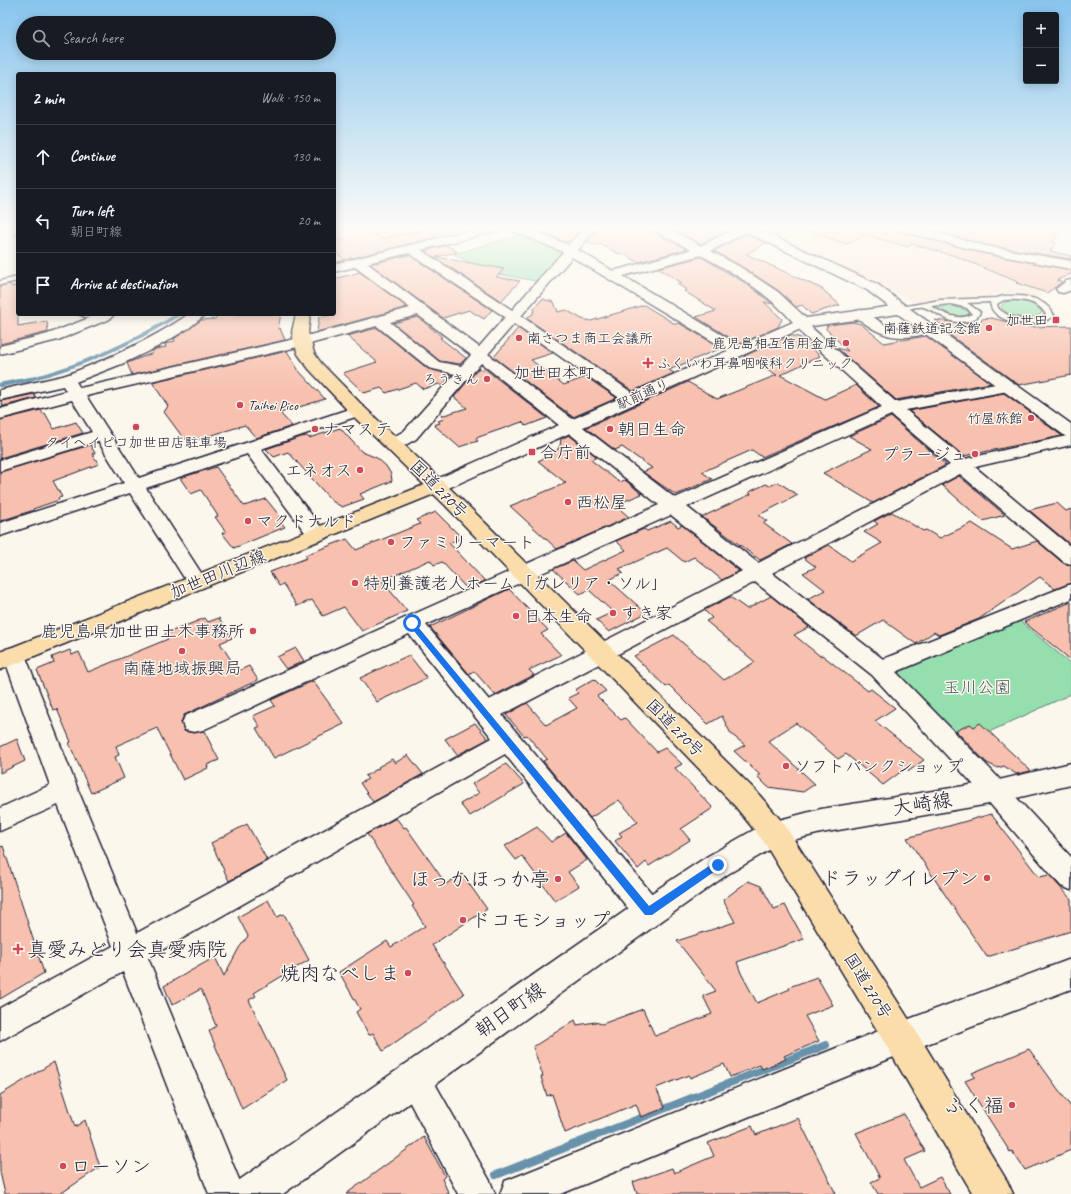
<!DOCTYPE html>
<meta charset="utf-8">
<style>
:root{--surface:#171b24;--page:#20242c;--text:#f1f3f6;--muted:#9ea1a6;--line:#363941}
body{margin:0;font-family:Caveat,"Klee One",sans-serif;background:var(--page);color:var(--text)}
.controls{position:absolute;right:12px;top:12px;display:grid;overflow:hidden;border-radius:4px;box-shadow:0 2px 10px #0003}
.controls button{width:36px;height:36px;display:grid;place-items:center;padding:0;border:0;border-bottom:1px solid var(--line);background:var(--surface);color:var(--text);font:20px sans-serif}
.stop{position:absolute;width:12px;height:12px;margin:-9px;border:3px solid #1a73e8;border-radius:50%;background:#fff}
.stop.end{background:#1a73e8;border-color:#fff;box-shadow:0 1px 4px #0008}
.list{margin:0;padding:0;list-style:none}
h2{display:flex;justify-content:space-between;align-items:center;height:52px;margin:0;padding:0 16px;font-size:17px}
h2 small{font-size:13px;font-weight:400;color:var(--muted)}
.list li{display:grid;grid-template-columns:26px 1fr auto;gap:12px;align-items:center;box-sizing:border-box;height:64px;padding:0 16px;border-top:1px solid var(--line)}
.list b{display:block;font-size:15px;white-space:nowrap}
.list p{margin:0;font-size:13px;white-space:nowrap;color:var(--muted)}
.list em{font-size:13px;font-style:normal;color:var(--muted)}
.icon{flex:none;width:22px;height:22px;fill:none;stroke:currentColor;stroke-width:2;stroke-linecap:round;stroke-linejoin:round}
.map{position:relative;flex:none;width:1071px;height:1194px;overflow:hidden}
.search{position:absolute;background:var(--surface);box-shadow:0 2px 10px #0003;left:16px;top:16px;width:320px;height:44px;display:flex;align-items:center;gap:10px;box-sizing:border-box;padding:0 14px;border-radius:22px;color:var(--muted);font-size:15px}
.panel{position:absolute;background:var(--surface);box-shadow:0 2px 10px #0003;left:16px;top:72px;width:320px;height:244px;border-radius:4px}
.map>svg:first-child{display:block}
.built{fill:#fae6d9}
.green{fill:#95dead;stroke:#5c8074}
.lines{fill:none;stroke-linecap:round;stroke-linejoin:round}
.stream-far2{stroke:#6892ac;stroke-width:3.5}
.stream-far1{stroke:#6892ac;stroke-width:4.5}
.stream{stroke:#6892ac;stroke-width:8}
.building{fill:#f8c0ae;stroke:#22223b}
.service-casing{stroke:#22223b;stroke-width:3}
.minor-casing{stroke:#22223b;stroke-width:3}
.tertiary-casing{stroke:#22223b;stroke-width:3}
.primary-casing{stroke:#22223b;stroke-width:3}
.trunk-casing{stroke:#22223b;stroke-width:3}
.service{fill:#fbf7ec;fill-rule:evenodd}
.minor{fill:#fbf7ec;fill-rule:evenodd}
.tertiary{fill:#fbf7ec;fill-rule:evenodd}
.primary{fill:#faddab;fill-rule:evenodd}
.trunk{fill:#faddab;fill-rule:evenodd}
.route{fill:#1a73e8}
.poi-dot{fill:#d1495b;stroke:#fbf7ec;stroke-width:1.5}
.labels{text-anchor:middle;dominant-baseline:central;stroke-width:3;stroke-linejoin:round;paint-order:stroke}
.far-poi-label{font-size:14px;fill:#22223b;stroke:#fbf7ec;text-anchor:end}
.far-street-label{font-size:14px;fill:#22223b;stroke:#fbf7ec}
.far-quarter-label{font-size:16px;fill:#22223b;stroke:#fbf7ec}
.poi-label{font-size:17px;fill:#22223b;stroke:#fbf7ec;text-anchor:start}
.street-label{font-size:17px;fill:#22223b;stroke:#fbf7ec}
.park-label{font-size:17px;fill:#445a5d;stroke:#fbf7ec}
.near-street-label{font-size:20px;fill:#22223b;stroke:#fbf7ec}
.near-poi-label{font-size:20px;fill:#22223b;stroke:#fbf7ec;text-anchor:end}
</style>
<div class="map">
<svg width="1071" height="1194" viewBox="0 0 1071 1194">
<rect width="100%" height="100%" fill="#fbf7ec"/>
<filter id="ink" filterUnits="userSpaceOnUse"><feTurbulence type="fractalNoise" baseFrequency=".025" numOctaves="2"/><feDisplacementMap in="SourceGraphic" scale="8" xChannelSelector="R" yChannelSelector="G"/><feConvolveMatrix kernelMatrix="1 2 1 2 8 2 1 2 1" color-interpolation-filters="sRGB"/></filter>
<g filter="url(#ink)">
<!-- built -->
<path class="built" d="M344,227H422L440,238L334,265V229Z
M803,227H844L906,249L919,247L967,261L966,262L1042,294L1038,298L1009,292L996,293L984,298H949L913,302L868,277L862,278L779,240Z"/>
<!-- green -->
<path class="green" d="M424,227H486L442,238Z
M523,234L560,250L562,252L536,281L482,271L454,254Z
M1017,300L1030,303L1042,311L1041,314C1030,321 1007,318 1001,306L1005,302Z
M953,306L968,311L969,316C957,321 945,314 936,308Z
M1018,619L1071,664V694L963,744L897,676L900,667Z"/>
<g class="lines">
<!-- stream-far2 -->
<path class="stream-far2" d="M27,380C82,366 131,344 179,314"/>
<!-- stream-far1 -->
<path class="stream-far1" d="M0,385L31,379"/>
<!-- stream -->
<path class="stream" d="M496,1175L826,1045"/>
</g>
<!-- building -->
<path class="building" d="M334,227H364L381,239L423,229L436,237L345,260L334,251V241L345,239L335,231Z
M562,227H583L571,240L565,242L542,232Z
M598,227H650L652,231L687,249L638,262L622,253L619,254L600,244L594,245L587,241Z
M669,227H735L701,244Z
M803,227H895L898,231L986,254L1071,270V274L1057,280L1062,282L1047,293L1016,283L1018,282L955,256L912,244L908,247L866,235L846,244L803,229Z
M919,227H1061L1053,242L1056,243L1050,251L1071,256V259L986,245Z
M746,234L766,243L746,254L822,289L840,305L811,314L802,305L796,307L779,291L741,266L714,251Z
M447,245L457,252L436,257L504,269L496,277L520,281L501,301L425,251Z
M409,255L492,310L484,319L469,310L443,318L370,264Z
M701,257L744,282L773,304L764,302L782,319L778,327L740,344L696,317L716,311L684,291L687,290L677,284L682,283L658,268Z
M360,272L407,307L317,332L319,317L334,314V279Z
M10,284L12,287L18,285V326L47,321L48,332L0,344V286Z
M542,299L554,302L558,312L566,310L582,319L591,321L644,305L675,324L679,323L721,348L669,370L674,373L633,391L526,318L533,314L534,309Z
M218,314H281L278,329L280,328L285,340L132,375L127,363L153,353L152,351L156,349L166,347L165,344L175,341L174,339L201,320L215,319Z
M418,317L442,337L440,338L466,358L460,364L440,361L393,323Z
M991,318L1029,327L1071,326V375L1019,385L947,333H952L935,320L961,323L981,322L982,319Z
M853,322L861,324L884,343L926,336L991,383L896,400L837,348L848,351L826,329L827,325Z
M377,328L428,369L452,375L442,386L439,384L423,389L416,383L386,393L381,388L364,393L343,373L377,362L347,336Z
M518,328L553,353L531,360L564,385L586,377L617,398L573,417L567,413V411H565L494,357Z
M791,335L801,338L820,356L780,375L825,399L856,385L879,407L762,457L752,450L702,472L712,479L676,495L643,472L652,468L622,447L615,450L586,428L688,382L717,399L777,375L744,356Z
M287,351L299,371L325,399L280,413L292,426L256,438L245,425L196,440L194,437L184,439L164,412L168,406L152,382Z
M479,368L482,371L484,368L547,418L526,426L522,422L476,438L478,441L459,447L434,425L440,423L438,421L444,419L441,416L467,408L454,397Z
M1004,393L1062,436L964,456L909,411Z
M34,394L36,398L0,407L3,406L1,401Z
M41,410L43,414L45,413L54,429L76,422L83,433L0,458V420Z
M891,417L946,465L873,503L823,473L872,449L849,436Z
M340,428L362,452L377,458L386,466L391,474L392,481L360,494L364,499L342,507L332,501L288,452L274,457L266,449L301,437L307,436L309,438Z
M569,435L597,457L591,460L619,482L625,480L642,494L615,505L629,517L557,549L510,506L566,483L538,461L555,453L560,446L561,439Z
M90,445L95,453L92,454L99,464L53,481L62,497L58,498L59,500L33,509L34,510L0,521V472Z
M216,467L244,506L266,499L283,520L280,521L285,527L234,548L222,533L226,532L215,517L218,516L201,490L191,494L180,478Z
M959,476L1005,515L983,521L942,485Z
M778,482L798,495L759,515L767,521L763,523L792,544L760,560L702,517L751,494L749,492L766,484L770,486Z
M1057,503L1066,511L1071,509V545L1029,510Z
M436,512L462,538L449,543L485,581L467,589L442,562L434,565L430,560L382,581L407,611L362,631L344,607L323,616L312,600L297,606L283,584L279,586L270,572L307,558L305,555L347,539L356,550L420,524L416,520Z
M892,512L923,531L926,530L940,538L972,523L1012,549L1037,541L1063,563L1071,565V583L1055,589L1040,577L979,619L939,635L934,632L916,644L883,620L856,636L808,599L825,590L803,573L816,567L804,558L829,545L851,561L882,543L864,532L878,524L874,521Z
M671,521L678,527L682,525L739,571L722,580L694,557L684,562L667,548L619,569L623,573L609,580L646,613L609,632L596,620L613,612L589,590L580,594L553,569L573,561L583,570L626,550L616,541L644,529L647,531Z
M509,589L548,630L541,634L561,655L529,670L534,675L495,695L474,671L469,674L430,627Z
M771,596L809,627L794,635L820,656L822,655L868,691L871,689L895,708L875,721L924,760L909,771L906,768L883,785L846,754L838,759L796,723L768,741L815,784L803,792L768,787L757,776L760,775L734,751L745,745L731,734L722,716L708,724L669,685L666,687L634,656L674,635L724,680L755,662L706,621L712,618L704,610L730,597L747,609Z
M1071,602V660L1024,622Z
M205,618L208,622L219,618L232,638L220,643L238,671L249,666L258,680L184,715L181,722L184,731L194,733L204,731L219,760L207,765L208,768L183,780L157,728L116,746L119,755L115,757L124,778L91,793L69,743L71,742L57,709L53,710L37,670L54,663L52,657L70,650L72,655L79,652L88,672L168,639L165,634Z
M296,648L304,661L286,669L277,657Z
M409,655L427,678L377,702L360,678Z
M594,679L606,691L597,696L621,720L625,718L657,752L665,748L682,764L675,768L713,808L681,829L690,840L649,866L646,862L638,869L615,841L622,836L619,833L638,822L619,800L590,818L543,761L547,759L527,735L524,736L506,715L527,703L546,725L577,708L568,698L578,693L575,690Z
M313,681L344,724L274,758L256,728L260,727L253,716L275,706L271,700Z
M475,723L488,739L457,755L445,739Z
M980,723L1031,771L1016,774L1004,766L998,768L987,763L956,731L970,724L974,727Z
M17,739L25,761L0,773V747Z
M408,755L423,774L373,802L360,783L368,779L365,776L379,768L378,767L392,759L395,763Z
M506,764L524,784L470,816L460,804L479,793L472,784Z
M991,814L1039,877L1049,875L1071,899V931L987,957L907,838Z
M396,818L404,828L406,827L446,884L462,874L487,909L432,945L464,994L383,1051L373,1033L369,1035L356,1012L360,1009L339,972L387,941L391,947L425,926L412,906L414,905L367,834Z
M247,824L267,860L229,881L211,843Z
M537,827L551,842L566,833L587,860L568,872L579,886L555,901L522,856L516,860L505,846Z
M3,846L44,973L0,999V847Z
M748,881L761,886L774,909L785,905L804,939L737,962L741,973L757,1003L790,989L789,987L817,977L833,1005L805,1016L819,1041L784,1056L786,1059L762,1069L760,1065L730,1077L724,1064L690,1078L689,1075L656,1088L665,1108L641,1117L636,1104L565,1133L552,1094L547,1096L541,1077L543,1076L533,1047L575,1020L577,1025L595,1022L602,1024L643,1009L655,1036L712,1014L703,996L716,991L677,941L735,922L723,900Z
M268,900L277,917L284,914L309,960L254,993L256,996L249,1000L287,1080L242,1109L209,1031L216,1026L201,989L172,1005L164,986L215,957L224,976L239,948L248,936L238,917Z
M1029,1049L1071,1107V1150L1025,1170L1012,1151L1010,1152L965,1081L975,1077L972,1073Z
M54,1062L75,1127L85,1120L100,1167L60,1194H5L0,1172V1095Z
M904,1114L925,1151L904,1160L919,1187L940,1177L950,1194H878L871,1182L880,1178L856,1133Z
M798,1118L836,1194H637L633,1182L672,1168L674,1173L714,1156L708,1143L752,1126L756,1135Z
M424,1137L445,1176L442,1179L449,1194H346Z"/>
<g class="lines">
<!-- service casing -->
<g class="service-casing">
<path id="service" d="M12,227H18V236L15,234Z
M18,277V281L0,285V281Z
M1003,296C1022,295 1044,296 1054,315C1041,330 991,325 990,302L967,303L980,312C978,318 973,320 968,321C947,326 939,311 923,307C917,306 907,310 901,311L897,309L901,307L940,300L997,298ZM1004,300C1019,299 1039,300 1046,315C1033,325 1009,319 998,308L997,304ZM951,304L967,308L972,314C958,322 943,313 930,306Z
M78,314H89L101,319L97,321Z"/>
</g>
<!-- minor casing -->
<g class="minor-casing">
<path id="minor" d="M483,227H503L501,230L421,250L512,310L563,252L511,230L509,227H525L568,245L585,227H597L578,250L613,271L697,248L738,227H753L877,284L906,306L908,309L906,312H896L867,290L746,232L705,254L623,276L744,348L746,351L744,354H734L572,257L521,316L637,396L639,399L637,402L631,404L625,402L514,324L488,354L675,498L882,407L803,335L795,323L797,320H807L813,329L896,402L1007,382L1013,384L1015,387L1013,390L906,410L965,459L1071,435V445L975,467L1071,547V564L1064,562L960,474L772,573L883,659L1071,584V599L896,672L992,771L1071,857V890L1061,886L974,785L872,675L755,582L502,715L659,902L663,912L659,922L649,925L639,922L505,754L148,958L245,1194H209L123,972L0,1041V1008L113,946L58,805L0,831V808L50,785L3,655L6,649L14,647L22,649L25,655L78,790L137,933L492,738L409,634L203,730L194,732L185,730L182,723L185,716L659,505L481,363L416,439L400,448L394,449L388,448L385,444L388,440L404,431L455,374L429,368L377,326L302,346L86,396L139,478L352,408L358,406L364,408L366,411L364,414L261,449L324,531L327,535L324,539L317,541L310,539L247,454L146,488L207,582L204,587L197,589L190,587L130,493L0,536V523L124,483L98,441L0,471V460L92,432L72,400L0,419V409L66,391L63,386L0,400V390L67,375L73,377L80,388L299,338L410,308L355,267L334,272V264ZM409,253L505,317L479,347L367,263ZM418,315L471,355L461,366L439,362L390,322ZM891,415L950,465L758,563L687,507ZM671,515L742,571L489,700L426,625Z
M896,227H914L986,246L1071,261V269L986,253L898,230Z
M1071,280V290L1063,293L1058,292L1056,289L1066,281Z
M861,310C869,312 875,319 882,323C896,332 913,327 928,325L933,326L935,329L933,332C899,341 884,339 856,317L854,314L856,311Z
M97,315L102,316L104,319L102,322L58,340L0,354V346L48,334Z
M1071,959V989L901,1054L561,1194H500L505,1181L518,1176L901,1022Z
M413,1062L425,1066L490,1181L495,1194H458L397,1078L401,1066Z"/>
</g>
<!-- tertiary casing -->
<g class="tertiary-casing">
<path id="tertiary" d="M651,227H666L740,267L778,292L806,318L901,305L906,306L1071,424V437L1065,436L898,314L805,327L444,490L437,492L430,490L427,486L430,482L793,322C756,279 701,256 653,230Z
M96,314H114C110,321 100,324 92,322L90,319Z
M189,314H206L189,328L157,347L124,363L73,383L67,385L61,383L59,380L61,377C106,360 150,341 189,314Z
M1071,763V785L995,803L821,833L781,843L728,874L660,922L283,1194H232L238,1181L638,902L708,856L764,824L821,809L995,781Z"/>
</g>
<!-- primary casing -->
<g class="primary-casing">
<path id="primary" d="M437,480L444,482L447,486L444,490L0,670V652Z"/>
</g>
<!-- trunk casing -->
<g class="trunk-casing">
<path id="trunk" d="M296,314H310L308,332L314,353L321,363L364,407L459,497L755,790L784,824L913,1026L1007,1181L1013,1194H973L889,1050L764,842L735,806L445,505L352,415L309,369L298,354L294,342L292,332Z"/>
</g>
<!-- service -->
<use href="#service" class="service"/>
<!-- minor -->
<use href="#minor" class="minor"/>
<!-- tertiary -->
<use href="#tertiary" class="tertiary"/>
<!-- primary -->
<use href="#primary" class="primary"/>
<!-- trunk -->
<use href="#trunk" class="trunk"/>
</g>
</g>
<!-- sky -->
<linearGradient id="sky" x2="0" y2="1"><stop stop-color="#87c4ee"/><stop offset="0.58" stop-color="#fdfbf6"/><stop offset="1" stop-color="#fdfbf6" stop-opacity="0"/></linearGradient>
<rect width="1071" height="394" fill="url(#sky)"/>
<!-- route -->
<path class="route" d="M409,622H414L649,906L715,862H721V867L652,915H645L409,625Z"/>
<!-- markers -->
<g class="poi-dot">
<rect x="1052" y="316" width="8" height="8" rx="2"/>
<circle cx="989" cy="328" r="4"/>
<circle cx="519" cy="338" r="4"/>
<circle cx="846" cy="343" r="4"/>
<path d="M646 357h4v4h4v4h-4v4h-4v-4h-4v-4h4z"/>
<circle cx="487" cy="379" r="4"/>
<circle cx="240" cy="405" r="4"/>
<circle cx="1031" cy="418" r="4"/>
<circle cx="136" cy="427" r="4"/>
<circle cx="315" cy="429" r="4"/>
<circle cx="610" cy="429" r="4"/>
<rect x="528" y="448" width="8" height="8" rx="2"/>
<circle cx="975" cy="454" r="4"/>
<circle cx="360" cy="470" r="4"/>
<circle cx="568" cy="502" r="4"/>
<circle cx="248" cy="521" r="4"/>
<circle cx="391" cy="542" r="4"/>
<circle cx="355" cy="583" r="4"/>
<circle cx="613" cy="613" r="4"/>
<circle cx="516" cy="616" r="4"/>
<circle cx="253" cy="631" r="4"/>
<circle cx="182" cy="651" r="4"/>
<circle cx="786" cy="766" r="4"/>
<circle cx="987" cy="878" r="4"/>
<circle cx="558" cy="879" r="4"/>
<circle cx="463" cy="920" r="4"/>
<path d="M16 943h4v4h4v4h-4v4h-4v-4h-4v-4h4z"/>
<circle cx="408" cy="973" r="4"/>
<circle cx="1012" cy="1105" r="4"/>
<circle cx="63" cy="1166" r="4"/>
</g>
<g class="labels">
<!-- far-poi labels -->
<g class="far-poi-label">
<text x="1048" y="320">加世田</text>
<text x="981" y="328">南薩鉄道記念館</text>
<text x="527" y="338" text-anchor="start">南さつま商工会議所</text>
<text x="838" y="343">鹿児島相互信用金庫</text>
<text x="657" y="363" text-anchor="start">ふくいわ耳鼻咽喉科クリニック</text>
<text x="479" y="379">ろうきん</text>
<text x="248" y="405" text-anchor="start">Taihei Pico</text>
<text x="1023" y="418">竹屋旅館</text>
<text x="136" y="442" text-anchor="middle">タイヘイピコ加世田店駐車場</text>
</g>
<!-- far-street labels -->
<g class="far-street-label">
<text transform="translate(643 394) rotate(-24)">駅前通り</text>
</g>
<!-- far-quarter labels -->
<g class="far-quarter-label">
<text x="554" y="373">加世田本町</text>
</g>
<!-- poi labels -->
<g class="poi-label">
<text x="323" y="429">ナマステ</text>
<text x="618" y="429">朝日生命</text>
<text x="540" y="452">合庁前</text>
<text x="967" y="454" text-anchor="end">プラージュ</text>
<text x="352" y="470" text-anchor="end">エネオス</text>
<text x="576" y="502">西松屋</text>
<text x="256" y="521">マクドナルド</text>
<text x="399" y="542">ファミリーマート</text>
<text x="363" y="583">特別養護老人ホーム「ガレリア・ソル」</text>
<text x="621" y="613">すき家</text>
<text x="524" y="616">日本生命</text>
<text x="245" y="631" text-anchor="end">鹿児島県加世田土木事務所</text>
<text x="182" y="668" text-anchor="middle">南薩地域振興局</text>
<text x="794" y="766">ソフトバンクショップ</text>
</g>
<!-- street labels -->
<g class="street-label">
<text transform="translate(439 489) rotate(45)">国道270号</text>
<text transform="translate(218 574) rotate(-22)">加世田川辺線</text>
<text transform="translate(675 728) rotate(45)">国道270号</text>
<text transform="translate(868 986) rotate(58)">国道270号</text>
</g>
<!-- park labels -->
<g class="park-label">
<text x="977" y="687">玉川公園</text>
</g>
<!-- near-street labels -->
<g class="near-street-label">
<text transform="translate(922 804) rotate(-9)">大崎線</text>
<text transform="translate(510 1010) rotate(-35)">朝日町線</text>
</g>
<!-- near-poi labels -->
<g class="near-poi-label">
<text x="979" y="878">ドラッグイレブン</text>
<text x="550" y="879">ほっかほっか亭</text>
<text x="471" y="920" text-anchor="start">ドコモショップ</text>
<text x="27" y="949" text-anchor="start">真愛みどり会真愛病院</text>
<text x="400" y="973">焼肉なべしま</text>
<text x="1004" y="1105">ふく福</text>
<text x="71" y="1166" text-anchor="start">ローソン</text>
</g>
</g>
</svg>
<div class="controls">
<button>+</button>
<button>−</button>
</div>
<div class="stop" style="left:412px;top:623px"></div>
<div class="stop end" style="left:718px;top:865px"></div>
<div class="search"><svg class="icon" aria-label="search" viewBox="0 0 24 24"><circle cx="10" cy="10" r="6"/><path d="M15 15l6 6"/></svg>Search here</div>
<section class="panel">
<h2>2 min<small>Walk · 150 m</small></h2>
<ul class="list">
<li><svg class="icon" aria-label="ahead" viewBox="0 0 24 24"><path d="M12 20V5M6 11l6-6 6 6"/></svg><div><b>Continue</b></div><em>130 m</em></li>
<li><svg class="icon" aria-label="left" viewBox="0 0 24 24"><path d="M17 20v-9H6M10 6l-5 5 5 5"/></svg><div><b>Turn left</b><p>朝日町線</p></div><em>20 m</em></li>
<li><svg class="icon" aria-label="arrive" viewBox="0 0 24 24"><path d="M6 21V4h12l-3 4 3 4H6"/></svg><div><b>Arrive at destination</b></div></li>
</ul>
</section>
</div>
